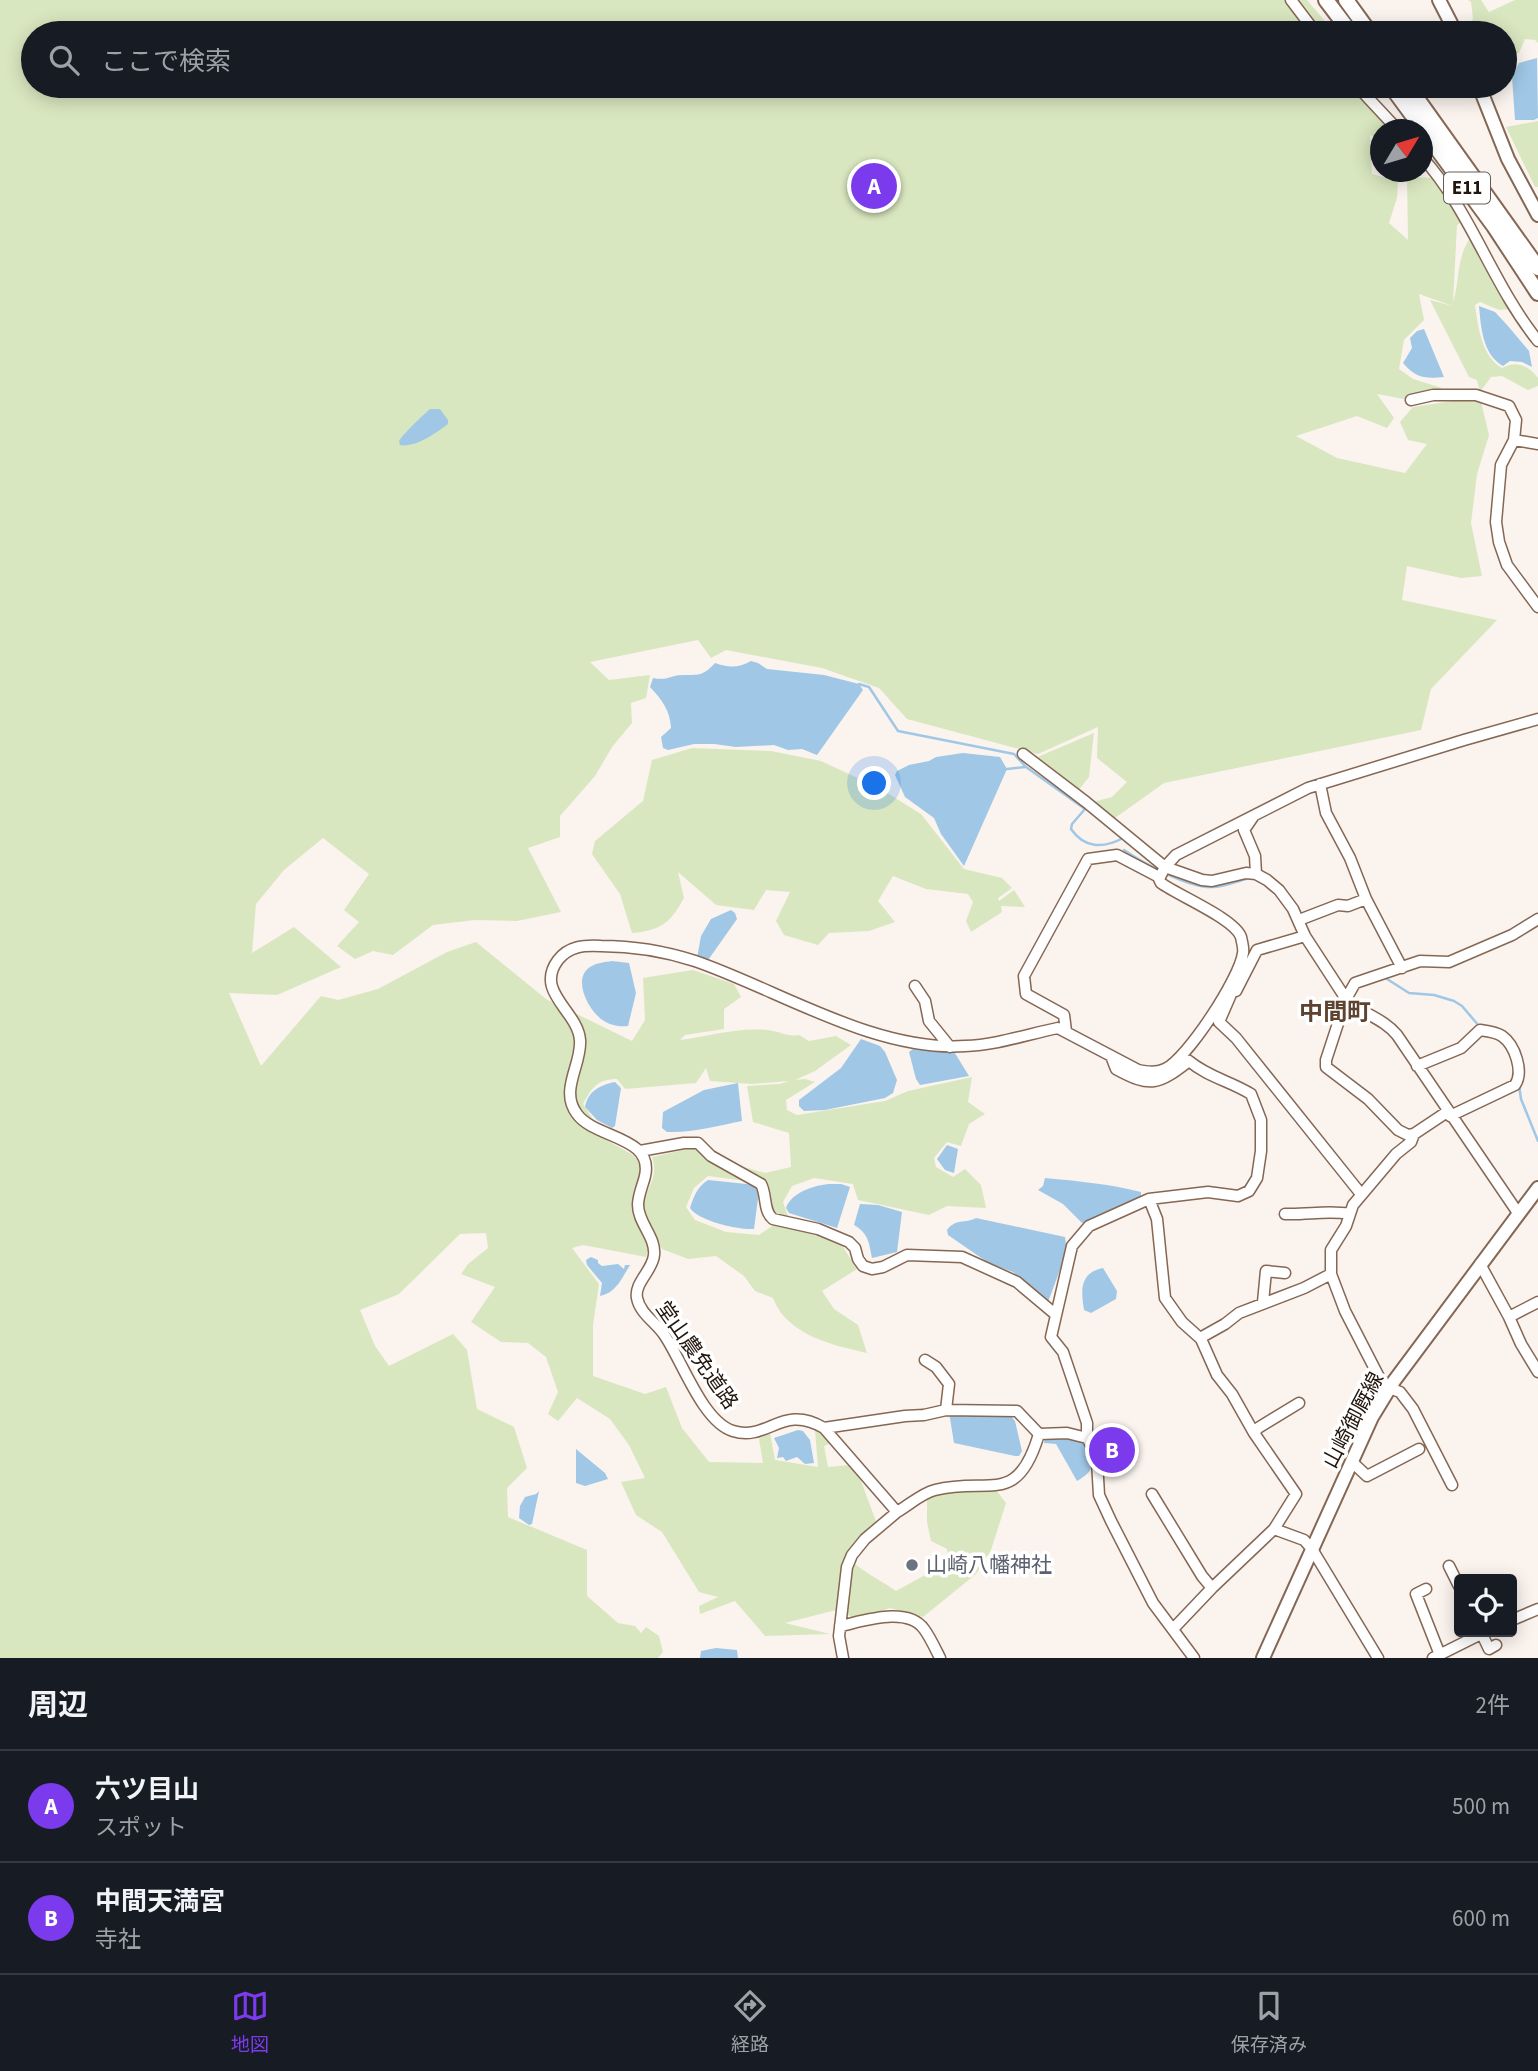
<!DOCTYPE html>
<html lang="ja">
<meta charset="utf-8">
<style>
:root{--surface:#171b24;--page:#20242c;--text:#f1f3f6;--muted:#9ea1a6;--line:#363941;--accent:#7c3aed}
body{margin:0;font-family:"Source Sans 3","Noto Sans JP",sans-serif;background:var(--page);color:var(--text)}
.controls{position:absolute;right:21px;bottom:21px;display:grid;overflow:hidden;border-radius:7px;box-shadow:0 4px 18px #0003}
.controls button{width:63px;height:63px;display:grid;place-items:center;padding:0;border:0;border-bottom:2px solid var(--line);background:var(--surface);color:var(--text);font:35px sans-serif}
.compass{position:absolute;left:1370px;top:119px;width:63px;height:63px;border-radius:50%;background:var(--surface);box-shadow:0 4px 18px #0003;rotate:52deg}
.you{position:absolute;left:875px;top:784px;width:24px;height:24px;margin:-18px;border:5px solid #fff;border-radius:50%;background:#1a73e8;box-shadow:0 0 0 10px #1a73e833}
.badge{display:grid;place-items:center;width:46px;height:46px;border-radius:50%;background:var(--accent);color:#fff;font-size:23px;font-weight:700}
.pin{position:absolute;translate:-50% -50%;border:4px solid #fff;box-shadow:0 2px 7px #0006}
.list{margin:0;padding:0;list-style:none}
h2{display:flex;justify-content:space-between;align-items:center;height:91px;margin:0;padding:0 28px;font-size:30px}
h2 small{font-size:23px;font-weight:400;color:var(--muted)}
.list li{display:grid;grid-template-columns:46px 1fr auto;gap:21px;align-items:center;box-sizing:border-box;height:112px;padding:0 28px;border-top:2px solid var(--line)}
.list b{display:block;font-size:26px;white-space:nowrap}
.list p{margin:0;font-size:23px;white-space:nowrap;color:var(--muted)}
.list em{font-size:23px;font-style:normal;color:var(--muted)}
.icon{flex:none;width:38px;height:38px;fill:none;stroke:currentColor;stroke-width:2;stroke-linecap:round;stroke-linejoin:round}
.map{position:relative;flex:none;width:1538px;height:1658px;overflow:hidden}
.search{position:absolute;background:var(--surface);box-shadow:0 4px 18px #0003;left:21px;right:21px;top:21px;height:77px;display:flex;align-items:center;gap:18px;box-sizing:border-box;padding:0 24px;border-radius:38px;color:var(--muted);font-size:26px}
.sheet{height:315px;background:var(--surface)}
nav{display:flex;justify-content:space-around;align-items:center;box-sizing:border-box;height:98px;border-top:2px solid var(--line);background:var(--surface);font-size:19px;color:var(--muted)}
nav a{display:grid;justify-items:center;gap:4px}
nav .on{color:var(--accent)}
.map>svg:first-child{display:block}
.green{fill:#d9e7c0}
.water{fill:#a0c8e6}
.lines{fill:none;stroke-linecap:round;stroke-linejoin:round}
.stream{stroke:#a0c8e6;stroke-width:2.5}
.minor-casing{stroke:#856754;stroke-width:13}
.major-casing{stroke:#856754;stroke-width:16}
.highway-casing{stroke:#856754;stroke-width:18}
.minor{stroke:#fff;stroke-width:10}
.major{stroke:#fff;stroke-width:12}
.highway{stroke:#fff;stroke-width:14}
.worship-dot{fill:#6b7280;stroke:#fff;stroke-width:2.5}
.labels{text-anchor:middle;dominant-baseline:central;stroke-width:7;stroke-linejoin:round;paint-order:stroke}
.shield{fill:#fff;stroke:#645c56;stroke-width:2}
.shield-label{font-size:19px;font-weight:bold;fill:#22160e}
.street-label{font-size:21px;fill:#22160e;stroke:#fff}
.worship-label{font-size:21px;fill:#5b616d;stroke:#fff;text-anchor:start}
.quarter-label{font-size:24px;font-weight:bold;fill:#5f4331;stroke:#fff}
</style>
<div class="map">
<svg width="1538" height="1658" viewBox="0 0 1538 1658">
<rect width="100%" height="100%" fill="#faf3ee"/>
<!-- green -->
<path class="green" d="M0,0H1307L1335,33H33V86H1365L1374,111L1391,129L1380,130V140L1370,135L1372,174L1398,181L1397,198L1389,223L1408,240L1407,177L1436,178L1463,221L1457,225L1453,302C1460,281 1456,257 1471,237L1510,309L1499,310L1480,302L1475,305C1478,327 1482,357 1502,368C1516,360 1528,365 1538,378V386L1528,390L1502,376L1491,377L1480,392L1477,380L1469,377L1430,300L1453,306L1419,294L1424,320L1404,340L1399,369L1413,379L1442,388L1404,399L1377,394L1394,418L1387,428L1357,416L1296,436L1337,458L1405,473L1427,444L1408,440L1400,422L1413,407L1466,399L1481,402L1489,435L1477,474L1471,523L1482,576L1461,578L1407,566L1402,600L1497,620L1431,689L1421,730L1164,783L1115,818L1093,802L1112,797L1127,782L1097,758L1098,727L1038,754L907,719L879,688L822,668L726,650L711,658L698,640L590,662L609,680L650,675L646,698L631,703L632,723L612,747L595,776L560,816V837L528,848L561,912L517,921L475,920L433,925L393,955L373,951L355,959L337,946L359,922L344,910L369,874L323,838L284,870L256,904L252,953L294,927L341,967L277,995L229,993L261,1066L321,996L338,1000L378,989L447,952L476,942L546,999L632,1041L645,1020L643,978L693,970L734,984L741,997L724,1009V1029L685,1035L680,1040C709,1036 738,1027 767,1030C779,1031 787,1037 799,1035L809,1041L836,1036L851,1045L815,1071L795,1080L805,1079L815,1082L786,1100L787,1110L797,1115L885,1101L908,1091L972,1077L968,1102L985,1114L969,1124L961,1146L947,1142L934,1158L936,1167L953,1177L965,1169L981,1185L986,1208L947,1206L929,1215L858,1200L853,1184L814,1178L792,1186L783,1202L789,1219L773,1214L765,1185L730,1163L765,1173L791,1167L789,1133L753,1122L747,1086L780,1084L789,1081L752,1084L710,1081L706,1068L696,1083L625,1089L617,1079C597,1079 592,1088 583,1104L593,1119L611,1129L608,1141L633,1155L643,1166L634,1207L650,1243L646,1257L583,1245L572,1248L599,1284L593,1325V1376L645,1394L666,1387L682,1428L709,1462L763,1463L759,1439L770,1433L775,1460L818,1467L815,1430L824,1433L831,1443L824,1446L828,1467L850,1465L861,1481L877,1524L854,1546L840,1609L785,1623L830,1634L765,1636L735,1601L700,1614L699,1606L718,1597L699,1592L662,1532L636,1515L621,1482L645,1478L629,1445L610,1419L577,1398L558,1421L548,1414L558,1392L546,1357L528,1343L501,1342L471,1322L495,1287L461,1274L468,1264L488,1248L486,1233L460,1234L399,1294L360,1310L375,1346L389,1366L453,1334L467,1350L477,1409L514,1427L527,1468L507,1488L508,1517L587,1550V1596L618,1623L635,1626L641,1633L646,1627L659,1636L663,1652L658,1658H0Z
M1468,0H1481L1489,12L1515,0H1538V43L1535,40L1525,39L1519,53L1505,54V33H1468L1465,28L1473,19L1471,2Z
M1538,121V187H1535L1506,127Z
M1094,733L1089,777L1078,791L1033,759Z
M692,748L771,751L821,761L879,788L921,814L964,869L1002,878L1012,888L998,898L999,901L1014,890L1025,907L1001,906L1002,912L971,932L966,921L973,902L968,894L926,889L893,876L878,901L895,922L869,931L829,933L818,945L784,935L776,921L790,892L766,890L754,910L716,905L678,872L684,898C670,923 662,930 632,933L620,894L592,854L595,841L643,801L652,760Z
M697,1147L753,1182L708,1176L694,1188L686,1207L695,1220L726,1232L759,1235L775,1224L816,1234L843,1247L857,1269L822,1291L834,1309L858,1325L867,1353C832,1345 787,1335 773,1298L755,1291L744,1276L716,1256L688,1259L662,1249C657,1237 642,1221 643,1207C644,1189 660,1180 652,1157Z
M996,1490L1006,1503L991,1550L976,1574L923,1617L890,1608L856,1619L846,1614L854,1563C868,1575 882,1581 896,1591L949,1562L947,1549L931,1541L927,1522V1498L950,1491Z"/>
<!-- water -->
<path class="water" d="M1537,58L1538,118L1534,120H1515L1512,77L1519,63Z
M1479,306L1495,312L1508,326L1529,351L1532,367L1522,362L1510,361L1503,366C1482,354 1481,326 1479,306Z
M1424,329L1444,377C1425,379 1416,378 1403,363L1412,348L1410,338L1417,331Z
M430,409H440L448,420V424C436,433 416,448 400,445L399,441C402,435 423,415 430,409Z
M751,661L758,663L767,669L824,675L859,684L863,690L817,755L802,749L788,750L774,745L736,747L714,744H694L668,750L663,748L661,737L671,728C670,710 662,700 650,687L653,678C669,681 670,675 683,675C699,675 703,676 715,663C729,668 738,668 751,661Z
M963,753L1000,757L1007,769L964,866L941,834L934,818L905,797L895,775L897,771L909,765L929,761L936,757Z
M731,910L735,913L737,919L706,963L697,958L701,936L711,919Z
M612,961L629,963L636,993L628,1026C618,1027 609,1025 601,1019C588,1009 572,979 590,967C596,963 605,962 612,961Z
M861,1039L880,1046L885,1052L897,1080L893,1093L885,1098L825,1110L804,1111L799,1106V1100L841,1068Z
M913,1049L953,1050L969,1076L920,1085L916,1079L909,1052Z
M615,1082L621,1088L615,1126L612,1128L597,1120L585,1107C588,1091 600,1085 615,1082Z
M738,1083L742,1121C717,1126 692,1133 667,1132L662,1128L663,1112L704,1090Z
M947,1145L958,1149L954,1173L945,1170L937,1159Z
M1045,1178C1078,1181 1109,1184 1141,1192V1197L1082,1223L1063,1204L1038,1190L1043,1186Z
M708,1180L756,1185L759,1191L754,1229C739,1230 698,1221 690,1208C694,1196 697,1187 708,1180Z
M828,1184H841L850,1187L837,1228L789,1213L786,1208C792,1192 813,1186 828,1184Z
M860,1204L878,1205L902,1212L897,1252L872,1258C869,1242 868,1233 854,1225Z
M976,1218L1065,1237L1067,1251L1048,1302L1013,1272L990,1264L948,1235L947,1230C956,1218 965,1224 976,1218Z
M591,1257L598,1260V1263L602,1266L618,1264L624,1269L625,1265H630C622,1278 616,1293 600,1296L602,1283L587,1265L586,1260Z
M1103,1268L1117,1291L1116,1299L1091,1313L1084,1310C1081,1291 1079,1273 1103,1268Z
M949,1412L1008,1413L1015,1421L1022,1451L1019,1456H1015L954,1443Z
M798,1430L803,1431L810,1440L814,1463L805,1464L797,1457L786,1461L783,1457L777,1458L779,1448L774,1438Z
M1045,1437H1071L1087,1444C1092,1465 1097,1469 1077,1481L1056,1444L1044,1443Z
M576,1449L605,1473L608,1479L585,1486L576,1483Z
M539,1491L532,1524L529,1525L519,1518L520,1506L525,1497L536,1494Z
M716,1648L737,1650L738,1658H700L701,1651Z"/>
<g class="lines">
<!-- stream -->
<path class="stream" d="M859,684L869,687L898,731L1014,754L1026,767L1085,809L1072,824L1071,829C1084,848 1103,849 1123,838
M1007,769L1025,767
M1124,850C1143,863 1190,889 1213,887C1223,887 1235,882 1246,879
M1387,979L1409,993L1434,995L1454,1001L1462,1006L1479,1026
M1506,1046L1512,1059
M1519,1085L1521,1099L1538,1141"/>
<!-- minor casing -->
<g class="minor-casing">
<path id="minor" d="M1291,0L1316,33
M1357,86L1398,130
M1422,157C1471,211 1492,284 1538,341
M1411,400L1433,395H1476L1509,406L1516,420L1514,440L1501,465L1496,522L1499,542L1507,565L1538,607
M1514,440L1538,444
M1320,784L1326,813L1350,858L1366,899L1402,968
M1253,817L1244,830L1255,856L1256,874
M1299,920L1338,905L1348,906L1366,899
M915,986L925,1001L929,1021L950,1047
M1228,990L1232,992L1236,991L1257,950L1305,936
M1232,992L1219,1022L1236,1038L1361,1194
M1066,1031L1064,1015L1026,994L1024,976L1088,859L1117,855L1159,877
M1417,1066L1461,1048L1480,1030C1487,1031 1496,1032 1502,1036C1515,1045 1524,1072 1515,1085L1450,1116
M1447,1112L1414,1134L1408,1135L1398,1130L1368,1099L1326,1067V1060L1346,999L1355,983L1420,961L1449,962L1512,935L1538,919
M1414,1134L1411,1142L1396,1154L1353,1205L1346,1226L1331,1250V1274L1345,1311L1380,1379L1389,1388L1400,1392L1413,1409L1452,1485
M640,1151L684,1143H698L711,1156L761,1184C767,1195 763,1211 773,1219L818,1229L849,1242L855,1248L858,1259L863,1266L872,1269L883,1267L907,1255L962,1257L1017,1282L1055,1314
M1149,1199L1157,1219L1165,1298L1182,1322L1201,1339L1217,1375L1232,1394L1254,1433L1296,1494L1274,1529L1212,1588L1173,1629
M1518,1213L1397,1035C1383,1018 1362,1014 1346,999L1305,936L1293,909L1279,890L1267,880L1256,874L1246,873L1212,881L1202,880L1165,867L1176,855L1308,788L1464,740L1538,719
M1285,1214C1307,1215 1329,1210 1349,1214
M1480,1264L1509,1317L1521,1344L1538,1372
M1263,1302L1266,1271L1285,1273
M1509,1317L1538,1302
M1200,1338L1225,1324L1239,1313L1304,1288L1331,1274
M925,1360L936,1367L949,1384L946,1410
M824,1428L905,1416L924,1415L946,1410L1017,1411L1039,1434L1067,1433L1087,1438L1094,1450L1097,1461L1099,1495L1111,1521L1153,1603L1194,1658
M1254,1433L1258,1428L1299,1403
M1087,1438V1423L1063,1352L1051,1337L1072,1246L1089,1226L1149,1199L1208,1192L1238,1196L1249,1191L1257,1178L1261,1151V1120L1251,1094C1230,1081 1208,1077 1189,1061C1158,1085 1151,1088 1116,1069L1111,1056
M1352,1462L1367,1476L1419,1449
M1152,1494L1202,1576L1212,1588
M897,1512C909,1505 922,1493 935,1490C989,1476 1017,1508 1039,1434
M1274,1529L1304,1540L1312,1549L1378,1658
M1449,1566L1459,1586
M1426,1589L1416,1594L1440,1655
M1512,1620L1538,1609
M840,1626C864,1621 907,1606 924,1629C930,1637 935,1648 940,1658
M1481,1632L1489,1649L1496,1645
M843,1658L839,1636L847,1567L852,1555L865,1539L897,1512L824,1428C782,1403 768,1442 733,1431C703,1422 682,1361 665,1336C657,1323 640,1314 637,1298C634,1283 653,1270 654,1255C656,1237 638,1223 638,1205C638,1195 643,1185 645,1176C654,1136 595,1139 577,1114C559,1090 582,1065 580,1040C578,1011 534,992 558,960C569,946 584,945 601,946C633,946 664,951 695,961C779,990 875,1052 965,1046C997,1045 1028,1034 1058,1028L1138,1070C1148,1072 1156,1073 1165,1069C1187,1059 1240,978 1243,953C1244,949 1242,942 1241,937C1235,919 1179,896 1161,883L1159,879L1165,867L1086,802L1023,754
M1433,1658L1485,1632"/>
</g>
<!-- major casing -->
<g class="major-casing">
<path id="major" d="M1439,0L1456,33
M1479,86L1508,159L1538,215
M1263,1658L1372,1417L1394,1381L1538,1188"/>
</g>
<!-- highway casing -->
<g class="highway-casing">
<path id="highway" d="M1326,0L1351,33
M1346,0L1370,33
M1391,86L1494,226L1538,293
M1408,86L1538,268"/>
</g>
<!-- minor -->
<use href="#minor" class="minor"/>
<!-- major -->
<use href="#major" class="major"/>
<!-- highway -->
<use href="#highway" class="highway"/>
</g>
<!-- markers -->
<circle class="worship-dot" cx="912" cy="1565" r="7"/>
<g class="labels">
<!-- shield labels -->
<rect class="shield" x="1444" y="172.5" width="46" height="31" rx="5"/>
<g class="shield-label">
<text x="1467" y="188">E11</text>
</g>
<!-- street labels -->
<g class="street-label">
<text transform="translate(697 1355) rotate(55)">堂山農免道路</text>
<text transform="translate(1353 1420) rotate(-62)">山崎御厩線</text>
</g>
<!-- worship labels -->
<g class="worship-label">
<text x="926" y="1565">山崎八幡神社</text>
</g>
<!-- quarter labels -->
<g class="quarter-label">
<text x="1335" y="1012">中間町</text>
</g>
</g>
</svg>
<div class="controls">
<button><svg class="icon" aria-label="locate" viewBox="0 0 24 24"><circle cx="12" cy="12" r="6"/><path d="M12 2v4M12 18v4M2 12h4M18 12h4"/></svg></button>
</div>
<svg class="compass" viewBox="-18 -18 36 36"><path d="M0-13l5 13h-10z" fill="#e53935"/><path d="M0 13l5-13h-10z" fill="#9ea1a6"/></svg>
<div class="you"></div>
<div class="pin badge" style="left:874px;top:186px">A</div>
<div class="pin badge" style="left:1112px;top:1450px">B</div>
<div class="search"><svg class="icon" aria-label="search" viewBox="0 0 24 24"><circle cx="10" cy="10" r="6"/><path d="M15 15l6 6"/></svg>ここで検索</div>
</div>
<section class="sheet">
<h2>周辺<small>2件</small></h2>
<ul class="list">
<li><span class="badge">A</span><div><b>六ツ目山</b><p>スポット</p></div><em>500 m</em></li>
<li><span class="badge">B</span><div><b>中間天満宮</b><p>寺社</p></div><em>600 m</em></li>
</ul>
</section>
<nav>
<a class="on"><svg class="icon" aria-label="map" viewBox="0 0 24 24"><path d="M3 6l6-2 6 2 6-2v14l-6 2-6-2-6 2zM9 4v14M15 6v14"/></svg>地図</a>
<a><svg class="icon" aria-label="directions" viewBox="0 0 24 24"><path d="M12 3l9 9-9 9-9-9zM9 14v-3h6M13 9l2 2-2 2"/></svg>経路</a>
<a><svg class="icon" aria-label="saved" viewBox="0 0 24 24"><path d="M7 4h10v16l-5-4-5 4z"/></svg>保存済み</a>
</nav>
